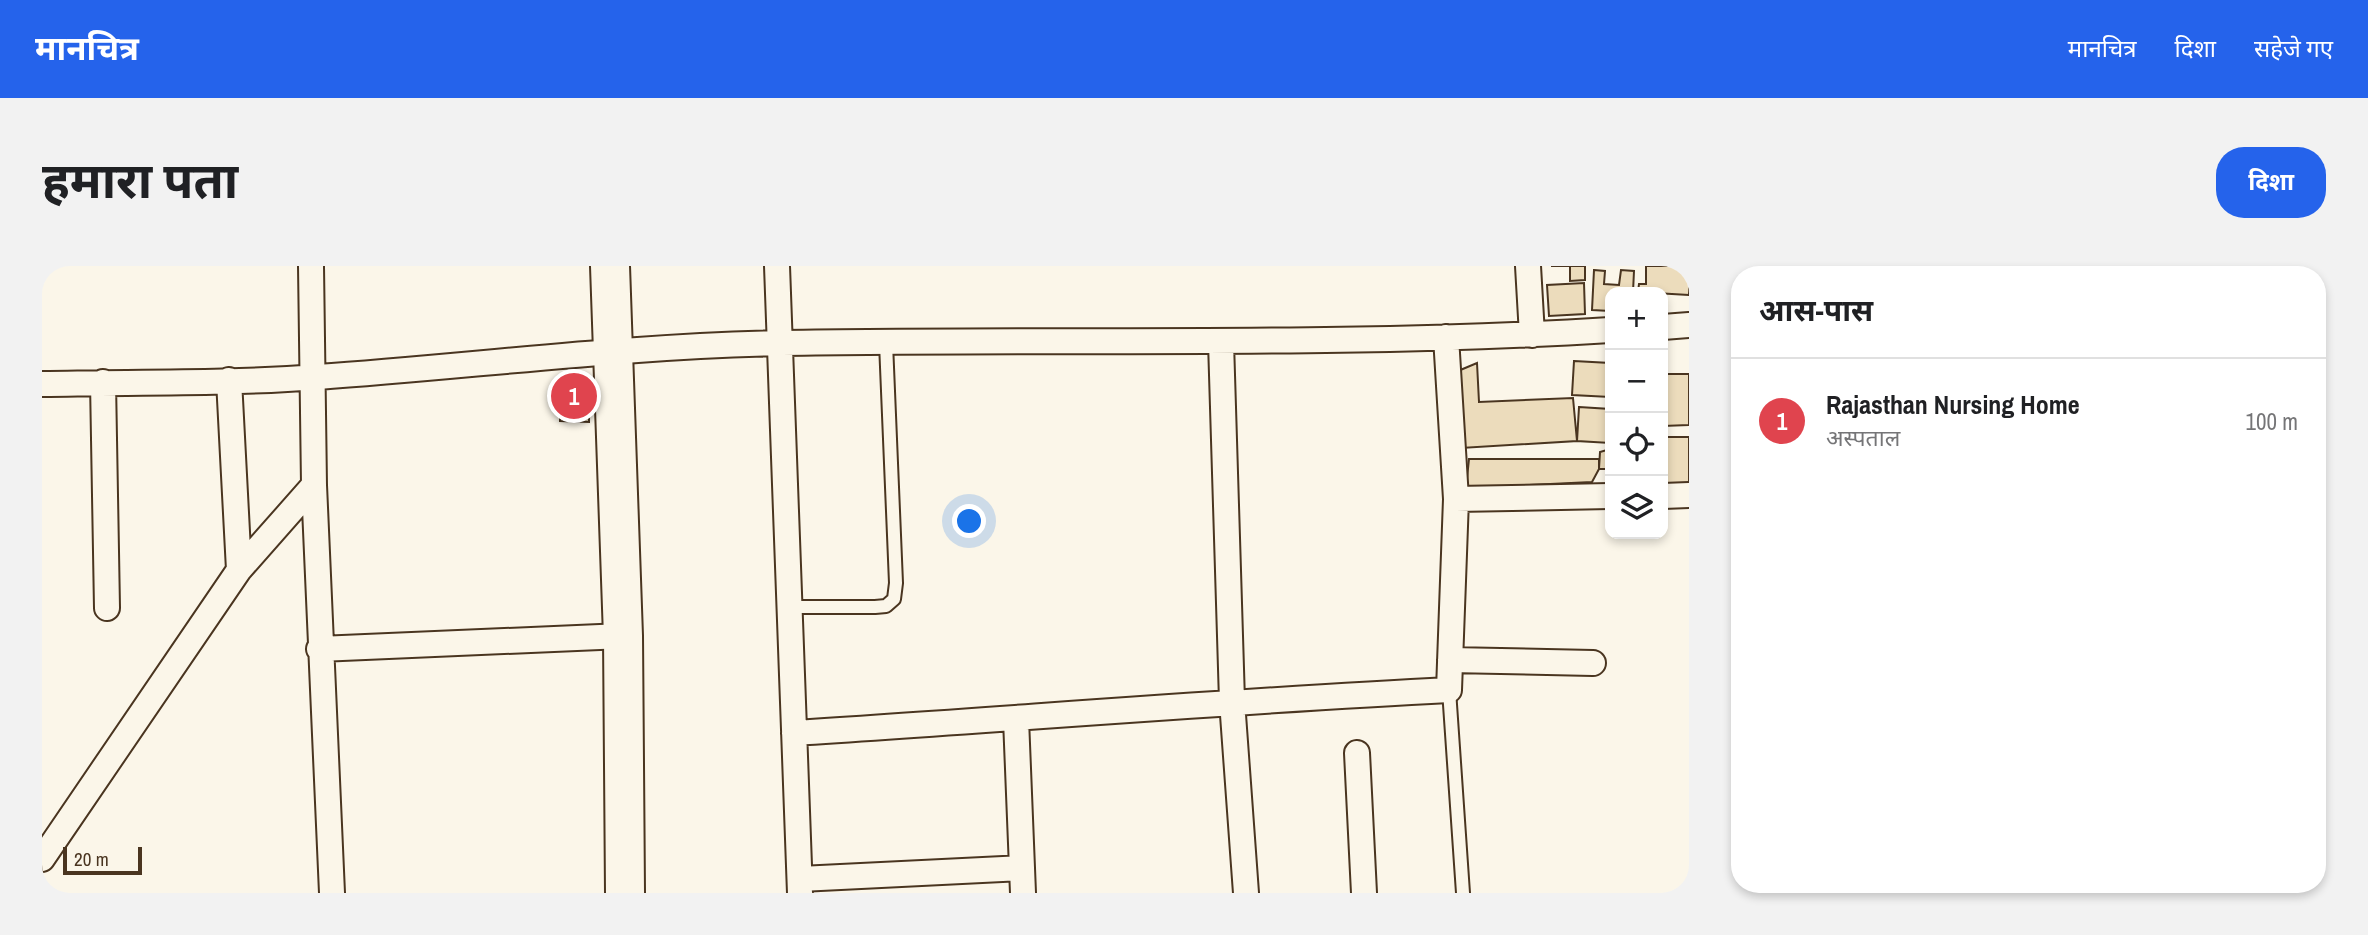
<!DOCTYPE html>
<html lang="hi">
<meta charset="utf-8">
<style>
:root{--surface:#fff;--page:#f2f2f2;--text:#202124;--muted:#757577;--line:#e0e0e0;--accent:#2563eb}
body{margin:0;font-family:"Archivo Narrow","Noto Sans Devanagari",sans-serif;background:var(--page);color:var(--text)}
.controls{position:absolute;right:21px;top:21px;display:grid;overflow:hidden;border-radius:14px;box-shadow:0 4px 10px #0003}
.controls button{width:63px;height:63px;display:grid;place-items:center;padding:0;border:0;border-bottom:2px solid var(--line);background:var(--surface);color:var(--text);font:35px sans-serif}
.scale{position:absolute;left:21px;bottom:18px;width:79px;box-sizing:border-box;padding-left:7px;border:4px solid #4a3520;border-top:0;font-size:19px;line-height:24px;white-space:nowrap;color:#4a3520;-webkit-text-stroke:5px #fbf6e9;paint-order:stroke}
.you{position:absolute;left:928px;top:256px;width:24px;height:24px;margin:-18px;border:5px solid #fff;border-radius:50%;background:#1a73e8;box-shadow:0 0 0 10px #1a73e833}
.badge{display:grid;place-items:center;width:46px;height:46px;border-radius:50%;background:var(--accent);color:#fff;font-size:23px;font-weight:700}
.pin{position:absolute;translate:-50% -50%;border:4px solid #fff;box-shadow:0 2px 7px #0006}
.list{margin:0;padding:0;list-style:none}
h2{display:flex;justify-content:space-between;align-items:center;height:91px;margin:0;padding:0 28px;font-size:30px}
h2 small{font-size:23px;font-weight:400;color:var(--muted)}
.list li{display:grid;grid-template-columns:46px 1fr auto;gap:21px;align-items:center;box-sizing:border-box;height:126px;padding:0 28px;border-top:2px solid var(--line)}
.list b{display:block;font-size:26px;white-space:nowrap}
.list p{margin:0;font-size:23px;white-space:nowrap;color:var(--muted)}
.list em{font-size:23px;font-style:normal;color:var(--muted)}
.icon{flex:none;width:38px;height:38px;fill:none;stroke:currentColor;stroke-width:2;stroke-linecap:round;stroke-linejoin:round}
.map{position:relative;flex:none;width:1647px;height:627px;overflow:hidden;border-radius:28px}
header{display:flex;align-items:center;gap:42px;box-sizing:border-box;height:98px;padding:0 35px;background:var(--accent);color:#fff}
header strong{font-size:33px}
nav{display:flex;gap:38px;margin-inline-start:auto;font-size:24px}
.intro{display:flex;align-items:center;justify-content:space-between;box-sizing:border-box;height:168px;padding:0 42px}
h1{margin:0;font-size:49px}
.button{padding:18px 32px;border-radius:28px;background:var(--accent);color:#fff;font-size:24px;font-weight:700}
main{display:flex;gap:42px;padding:0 42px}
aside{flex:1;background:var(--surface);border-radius:28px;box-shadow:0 4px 10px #0003}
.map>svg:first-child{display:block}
.building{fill:#ecdcbc;stroke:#4a3520;stroke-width:2}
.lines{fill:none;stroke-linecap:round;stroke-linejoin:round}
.service-casing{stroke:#4a3520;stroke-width:16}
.minor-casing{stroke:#4a3520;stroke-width:28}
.primary-casing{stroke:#4a3520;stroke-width:42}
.service{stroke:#fbf6e9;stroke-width:12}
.minor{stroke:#fbf6e9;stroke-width:24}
.primary{stroke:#fbf6e9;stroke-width:38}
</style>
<header>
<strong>मानचित्र</strong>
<nav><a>मानचित्र</a><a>दिशा</a><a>सहेजे गए</a></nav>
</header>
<div class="intro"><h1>हमारा पता</h1><a class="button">दिशा</a></div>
<main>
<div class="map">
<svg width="1647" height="627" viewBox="0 0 1647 627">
<rect width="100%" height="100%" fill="#fbf6e9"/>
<!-- building -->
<path class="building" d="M1509,0H1543V14L1528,15V0Z
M1604,0H1647V29L1596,26L1597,18H1604Z
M1552,4L1563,5L1562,18L1577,19L1579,4L1592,5L1591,26H1568V45L1550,44Z
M1542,17L1543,48L1507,50L1505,19Z
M1532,95L1568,97V131L1530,129Z
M1435,97L1437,136L1531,132L1535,175L1419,182L1416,105Z
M1621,108H1647V159L1621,160Z
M525,117H547V156L518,155V143H525Z
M1537,141L1568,143V177L1535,175Z
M1621,171H1647V217L1621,218Z
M1568,183V203H1557L1558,186Z
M1427,193H1557V203L1550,216L1424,222Z"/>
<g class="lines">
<!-- service casing -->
<g class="service-casing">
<path id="service" d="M747,341H833L844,340L852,333L854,317L844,77
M1407,424L1421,627"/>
</g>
<!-- minor casing -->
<g class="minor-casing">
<path id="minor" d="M735,0L758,627
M1486,0L1490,69
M1621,61L1647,59
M1179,76L1190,435L1204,627
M187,114L197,304
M61,116L65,342
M0,118C92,116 185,118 276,111C431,100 585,80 740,77C1016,72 1293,81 1568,64
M272,219L290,627
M1621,230L1647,229
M1414,233L1568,230
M277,383L581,370
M1408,394L1551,397
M974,453L981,627
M752,467C971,453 1189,435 1407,424L1414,233L1404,71
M1315,487L1322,627
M0,593L197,304L272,219L269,0
M758,613L980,602"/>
</g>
<!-- primary casing -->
<g class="primary-casing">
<path id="primary" d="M568,0L581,370L583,627"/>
</g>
<!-- service -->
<use href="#service" class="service"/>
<!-- minor -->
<use href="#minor" class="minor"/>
<!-- primary -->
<use href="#primary" class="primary"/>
</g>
</svg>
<div class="controls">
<button>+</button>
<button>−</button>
<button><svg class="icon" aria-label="locate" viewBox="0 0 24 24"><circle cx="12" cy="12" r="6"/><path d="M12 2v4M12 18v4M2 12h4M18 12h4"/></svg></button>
<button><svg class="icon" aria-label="layers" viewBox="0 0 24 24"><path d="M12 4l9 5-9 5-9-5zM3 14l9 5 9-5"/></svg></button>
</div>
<div class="scale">20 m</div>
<div class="you"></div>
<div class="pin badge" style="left:532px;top:130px;background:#e0444e">1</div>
</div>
<aside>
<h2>आस-पास<small></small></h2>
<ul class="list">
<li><span class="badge" style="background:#e0444e">1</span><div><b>Rajasthan Nursing Home</b><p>अस्पताल</p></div><em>100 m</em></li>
</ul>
</aside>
</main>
